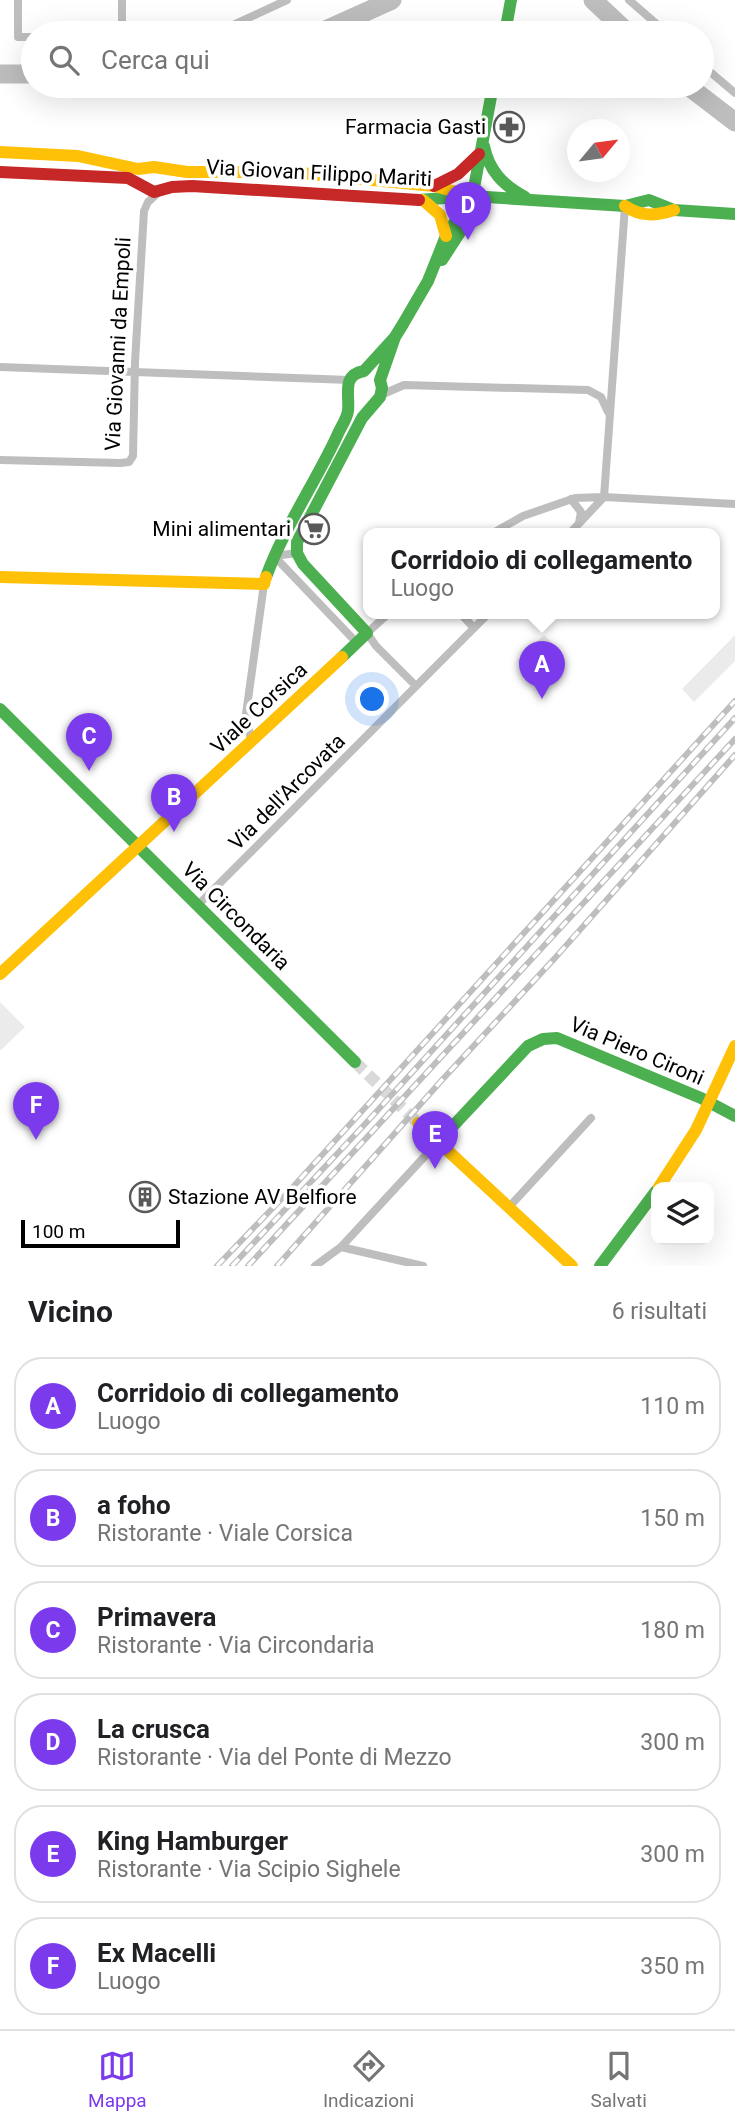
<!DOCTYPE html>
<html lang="it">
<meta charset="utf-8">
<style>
:root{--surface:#fff;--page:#f2f2f2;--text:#202124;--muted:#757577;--line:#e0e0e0;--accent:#7c3aed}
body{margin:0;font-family:Roboto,sans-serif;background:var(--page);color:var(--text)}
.controls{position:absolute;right:21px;bottom:21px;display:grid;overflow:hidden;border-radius:14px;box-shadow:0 7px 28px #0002}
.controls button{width:63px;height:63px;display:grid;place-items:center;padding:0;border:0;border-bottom:2px solid var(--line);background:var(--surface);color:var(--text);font:35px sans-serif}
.compass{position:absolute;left:567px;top:119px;width:63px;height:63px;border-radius:50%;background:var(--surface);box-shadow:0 7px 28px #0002;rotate:61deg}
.scale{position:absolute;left:21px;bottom:18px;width:159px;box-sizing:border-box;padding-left:7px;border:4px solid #000;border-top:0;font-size:19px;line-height:24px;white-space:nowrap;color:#000;-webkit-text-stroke:5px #fff;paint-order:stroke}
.you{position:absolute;left:373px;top:700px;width:24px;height:24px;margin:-18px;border:5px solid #fff;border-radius:50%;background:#1a73e8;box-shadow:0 0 0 10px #1a73e833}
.badge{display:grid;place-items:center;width:46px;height:46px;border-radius:50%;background:var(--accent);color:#fff;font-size:23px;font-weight:700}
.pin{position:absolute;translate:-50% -58px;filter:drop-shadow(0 2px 4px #0008)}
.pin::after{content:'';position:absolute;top:37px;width:24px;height:21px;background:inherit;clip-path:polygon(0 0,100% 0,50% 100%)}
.popup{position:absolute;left:363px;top:528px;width:357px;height:91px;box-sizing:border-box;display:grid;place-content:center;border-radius:14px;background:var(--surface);filter:drop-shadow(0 2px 5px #0005);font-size:23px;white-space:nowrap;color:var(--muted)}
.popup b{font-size:26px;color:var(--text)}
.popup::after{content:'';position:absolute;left:50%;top:100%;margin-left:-14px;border:14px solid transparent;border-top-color:var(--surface)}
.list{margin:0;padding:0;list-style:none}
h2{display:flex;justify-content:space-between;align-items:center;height:91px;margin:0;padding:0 28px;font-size:30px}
h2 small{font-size:23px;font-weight:400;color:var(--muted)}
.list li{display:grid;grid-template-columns:46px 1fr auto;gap:21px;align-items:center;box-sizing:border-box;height:98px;margin:0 14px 14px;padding:0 14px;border:2px solid var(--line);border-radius:28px}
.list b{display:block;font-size:26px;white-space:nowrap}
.list p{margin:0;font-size:23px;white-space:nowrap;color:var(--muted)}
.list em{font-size:23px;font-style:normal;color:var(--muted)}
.icon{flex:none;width:38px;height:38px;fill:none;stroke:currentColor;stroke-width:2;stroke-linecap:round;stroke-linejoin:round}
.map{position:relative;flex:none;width:735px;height:1266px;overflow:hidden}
.search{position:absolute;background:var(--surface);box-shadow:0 7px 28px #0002;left:21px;right:21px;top:21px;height:77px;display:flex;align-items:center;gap:18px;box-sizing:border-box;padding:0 24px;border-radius:38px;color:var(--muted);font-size:26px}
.sheet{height:763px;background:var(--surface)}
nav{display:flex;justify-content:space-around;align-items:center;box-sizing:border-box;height:98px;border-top:2px solid var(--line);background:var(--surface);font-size:19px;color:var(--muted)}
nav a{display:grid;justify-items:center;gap:4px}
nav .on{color:var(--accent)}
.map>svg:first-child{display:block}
.green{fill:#ebebeb}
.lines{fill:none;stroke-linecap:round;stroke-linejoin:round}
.river{stroke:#bdbdbd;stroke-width:19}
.secondary-tunnel{stroke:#d9d9d9;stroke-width:12;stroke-dasharray:12 6;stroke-linecap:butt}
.street{stroke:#bebebe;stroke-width:8}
.fast{stroke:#4caf50;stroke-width:12}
.slow{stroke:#ffc107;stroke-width:12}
.jam{stroke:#c62828;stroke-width:12}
.rail-casing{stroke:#bebebe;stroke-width:6}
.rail{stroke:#fff;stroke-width:3.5;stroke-dasharray:10;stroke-linecap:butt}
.labels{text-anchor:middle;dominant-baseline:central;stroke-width:7;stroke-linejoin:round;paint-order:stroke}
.poi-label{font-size:21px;fill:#000;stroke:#fff;text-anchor:end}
.street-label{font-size:21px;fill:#000;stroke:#fff}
</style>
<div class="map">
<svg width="735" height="1266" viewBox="0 0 735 1266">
<rect width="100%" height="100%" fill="#fff"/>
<!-- green -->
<path class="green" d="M544,635L559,650L533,677L517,661Z
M735,635V661L694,702L682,689Z
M0,1002L25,1027L0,1051Z"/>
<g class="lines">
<!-- river -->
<path class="river" d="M593,0L628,33
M319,33L392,0
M0,74H33
M688,86L735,122"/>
<!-- secondary-tunnel -->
<path class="secondary-tunnel" d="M355,1062L418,1123"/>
<!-- street -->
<path class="street" d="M18,0V37H33
M122,0V33
M629,0L667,33
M190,33L220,30L231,26L287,0
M702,65L735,93
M0,367L349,380
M381,395L404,385L588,390L601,397L608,412
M0,460L121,463L129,462L133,456L135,362L144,211L148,202L159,192
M604,497L625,206
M571,499L581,512L579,523
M493,533L523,516L575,498L604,497L735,504
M570,533L604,497
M274,556L357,643
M274,556L297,553
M389,613L367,633L376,646L416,686
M460,613L474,628
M251,741L246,714L264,584
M198,905L489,613
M509,1207L591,1118
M341,1247L423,1266
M315,1266L341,1247L438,1142"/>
<!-- fast -->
<path class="fast" d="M505,33L511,0
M484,146C489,171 503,185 525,197
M419,200L471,196L625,206L649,200L674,210L735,214
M442,260L468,220L493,86
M266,577C284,528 315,483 337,436C340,428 347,419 348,411C350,395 341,375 364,371L395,337L403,324L428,281L446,236L471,196
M342,657L367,633L303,564L297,553V542L362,418L380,397L382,388L380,380L395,337
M0,709L355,1062
M438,1142L528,1046L543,1039L557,1038L701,1098L735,1116
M600,1266L656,1191"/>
<!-- slow -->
<path class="slow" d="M0,152L78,156L138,169L154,167L187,172H290L434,186L464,194
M423,200L440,215L446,236
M625,206C641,217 656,216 674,210
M0,577L264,584L266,577
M0,974L342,657
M418,1123L572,1266
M659,1187L696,1130L735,1046"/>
<!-- jam -->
<path class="jam" d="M0,172L128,178L154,192L172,187L192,186L419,200
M434,186L458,174L479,154"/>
<!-- rail casing -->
<g class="rail-casing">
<path id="rail" d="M217,1266L292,1188L735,701
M232,1266L366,1123L735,718
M248,1266L735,739
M277,1266L442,1080L555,958L735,755"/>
</g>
<!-- rail -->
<use href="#rail" class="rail"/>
</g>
<!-- icons -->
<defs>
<g id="pharmacy-ring" transform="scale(1.575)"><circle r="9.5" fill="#fff" stroke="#595959" stroke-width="1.5"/><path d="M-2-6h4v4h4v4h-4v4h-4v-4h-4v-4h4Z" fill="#595959"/></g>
<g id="supermarket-ring" transform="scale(1.575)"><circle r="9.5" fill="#fff" stroke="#595959" stroke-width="1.5"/><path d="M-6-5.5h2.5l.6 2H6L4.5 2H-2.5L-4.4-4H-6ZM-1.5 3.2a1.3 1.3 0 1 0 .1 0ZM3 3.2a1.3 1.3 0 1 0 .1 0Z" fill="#595959"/></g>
<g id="building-ring" transform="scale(1.575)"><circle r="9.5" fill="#fff" stroke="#595959" stroke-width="1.5"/><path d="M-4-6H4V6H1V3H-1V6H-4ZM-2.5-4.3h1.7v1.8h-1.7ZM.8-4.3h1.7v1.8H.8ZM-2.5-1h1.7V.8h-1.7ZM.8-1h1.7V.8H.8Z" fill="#595959"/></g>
</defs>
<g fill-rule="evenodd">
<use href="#pharmacy-ring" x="509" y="127"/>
<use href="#supermarket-ring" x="314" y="529"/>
<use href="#building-ring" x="145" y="1197"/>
</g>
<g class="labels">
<!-- poi labels -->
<g class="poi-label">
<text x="486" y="127">Farmacia Gasti</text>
<text x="291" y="529">Mini alimentari</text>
<text x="168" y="1197" text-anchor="start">Stazione AV Belfiore</text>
</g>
<!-- street labels -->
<g class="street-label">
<text transform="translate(319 173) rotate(3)">Via Giovan Filippo Mariti</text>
<text transform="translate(118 344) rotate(-87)">Via Giovanni da Empoli</text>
<text transform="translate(259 708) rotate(-43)">Viale Corsica</text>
<text transform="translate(287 792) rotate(-45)">Via dell'Arcovata</text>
<text transform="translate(236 916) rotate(45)">Via Circondaria</text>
<text transform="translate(637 1051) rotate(23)">Via Piero Cironi</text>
</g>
</g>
</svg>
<div class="controls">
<button><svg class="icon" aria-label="layers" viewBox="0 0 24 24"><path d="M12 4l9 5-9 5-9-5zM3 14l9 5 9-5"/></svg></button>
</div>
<svg class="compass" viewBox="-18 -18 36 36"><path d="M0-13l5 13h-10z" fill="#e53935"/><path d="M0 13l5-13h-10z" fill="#757577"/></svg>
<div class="scale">100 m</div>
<div class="you"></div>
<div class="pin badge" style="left:542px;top:699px">A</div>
<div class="popup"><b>Corridoio di collegamento</b>Luogo</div>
<div class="pin badge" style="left:174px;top:832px">B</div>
<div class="pin badge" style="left:89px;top:771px">C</div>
<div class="pin badge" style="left:468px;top:240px">D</div>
<div class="pin badge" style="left:435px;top:1169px">E</div>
<div class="pin badge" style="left:36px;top:1140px">F</div>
<div class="search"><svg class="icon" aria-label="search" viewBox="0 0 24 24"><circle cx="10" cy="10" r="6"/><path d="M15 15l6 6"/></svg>Cerca qui</div>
</div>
<section class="sheet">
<h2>Vicino<small>6 risultati</small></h2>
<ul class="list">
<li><span class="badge">A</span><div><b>Corridoio di collegamento</b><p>Luogo</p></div><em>110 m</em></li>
<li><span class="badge">B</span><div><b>a foho</b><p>Ristorante · Viale Corsica</p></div><em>150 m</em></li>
<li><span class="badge">C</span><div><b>Primavera</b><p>Ristorante · Via Circondaria</p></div><em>180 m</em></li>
<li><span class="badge">D</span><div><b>La crusca</b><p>Ristorante · Via del Ponte di Mezzo</p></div><em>300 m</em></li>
<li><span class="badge">E</span><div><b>King Hamburger</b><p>Ristorante · Via Scipio Sighele</p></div><em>300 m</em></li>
<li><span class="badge">F</span><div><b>Ex Macelli</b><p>Luogo</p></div><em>350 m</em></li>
</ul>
</section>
<nav>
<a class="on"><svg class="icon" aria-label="map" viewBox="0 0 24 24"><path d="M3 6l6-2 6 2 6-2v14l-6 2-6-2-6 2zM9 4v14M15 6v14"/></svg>Mappa</a>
<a><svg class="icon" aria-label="directions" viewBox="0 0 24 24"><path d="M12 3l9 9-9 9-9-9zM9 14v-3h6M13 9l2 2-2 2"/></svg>Indicazioni</a>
<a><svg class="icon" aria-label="saved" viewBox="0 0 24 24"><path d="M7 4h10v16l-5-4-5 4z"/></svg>Salvati</a>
</nav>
